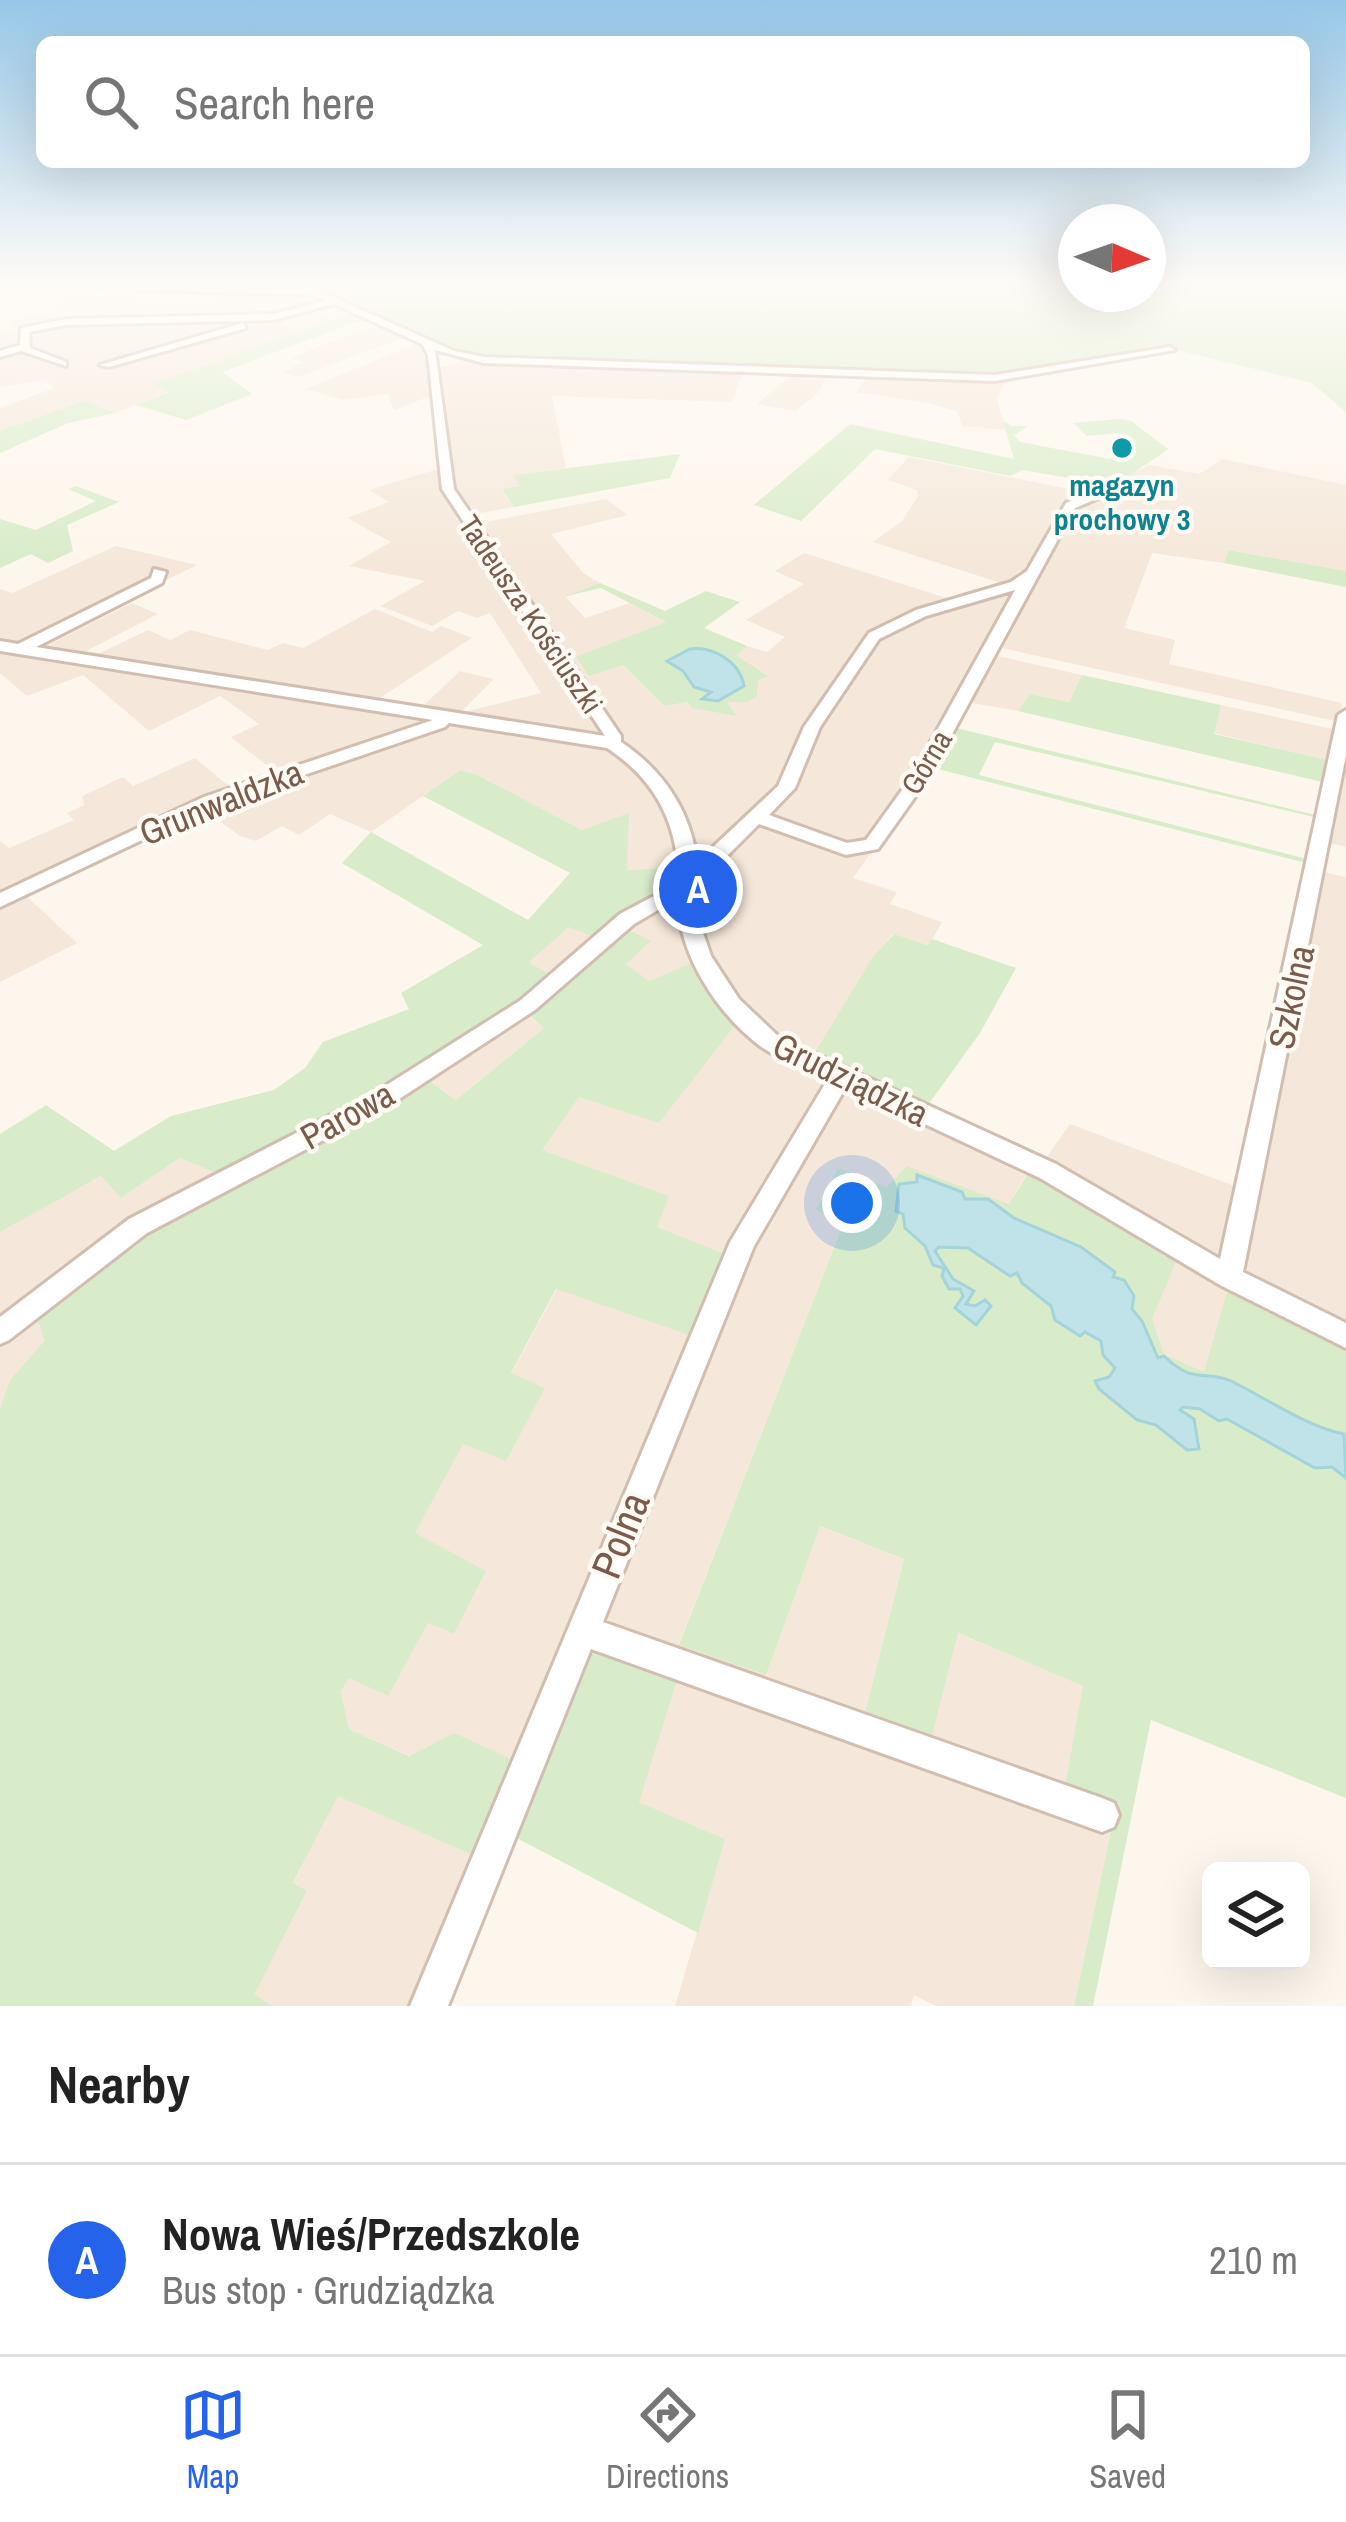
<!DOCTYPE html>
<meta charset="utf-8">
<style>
:root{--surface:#fff;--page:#f2f2f2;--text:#222;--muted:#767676;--line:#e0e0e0;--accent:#2563eb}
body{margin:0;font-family:"Archivo Narrow",sans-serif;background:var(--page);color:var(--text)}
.controls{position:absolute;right:36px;bottom:36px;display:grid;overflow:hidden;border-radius:18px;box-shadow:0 12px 48px #0002}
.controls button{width:108px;height:108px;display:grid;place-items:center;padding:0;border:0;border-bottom:3px solid var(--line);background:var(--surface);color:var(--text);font:60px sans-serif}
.compass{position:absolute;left:1058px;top:204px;width:108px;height:108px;border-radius:50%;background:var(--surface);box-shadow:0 12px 48px #0002;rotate:92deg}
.you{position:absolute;left:852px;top:1203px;width:42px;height:42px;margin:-30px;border:9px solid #fff;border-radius:50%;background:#1a73e8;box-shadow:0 0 0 18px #1a73e833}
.badge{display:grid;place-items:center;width:78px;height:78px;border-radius:50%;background:var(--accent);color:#fff;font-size:39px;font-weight:700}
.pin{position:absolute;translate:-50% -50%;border:6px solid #fff;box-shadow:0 3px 12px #0006}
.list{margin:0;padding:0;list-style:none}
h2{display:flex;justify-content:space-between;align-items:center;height:156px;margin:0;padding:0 48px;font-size:51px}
h2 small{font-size:39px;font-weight:400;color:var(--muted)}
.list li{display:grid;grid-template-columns:78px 1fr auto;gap:36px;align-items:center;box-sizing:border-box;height:192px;padding:0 48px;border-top:3px solid var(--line)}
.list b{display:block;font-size:45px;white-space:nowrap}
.list p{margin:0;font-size:39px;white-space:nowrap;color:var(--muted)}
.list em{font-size:39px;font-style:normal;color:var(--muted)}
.icon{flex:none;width:66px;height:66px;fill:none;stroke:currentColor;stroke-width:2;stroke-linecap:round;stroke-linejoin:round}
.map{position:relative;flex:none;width:1346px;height:2006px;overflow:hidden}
.search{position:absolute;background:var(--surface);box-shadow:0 12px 48px #0002;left:36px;right:36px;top:36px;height:132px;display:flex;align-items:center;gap:30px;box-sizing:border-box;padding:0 42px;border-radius:18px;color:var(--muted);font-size:45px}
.sheet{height:348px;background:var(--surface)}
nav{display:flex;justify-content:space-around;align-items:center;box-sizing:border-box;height:168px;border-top:3px solid var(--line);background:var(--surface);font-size:33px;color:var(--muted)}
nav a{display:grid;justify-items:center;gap:6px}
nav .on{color:var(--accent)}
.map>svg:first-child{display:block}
.residential{fill:#f5e8da}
.green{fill:#d8ecc9;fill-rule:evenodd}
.water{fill:#bfe3e8;stroke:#a5d3da;stroke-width:3}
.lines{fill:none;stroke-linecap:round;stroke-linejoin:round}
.minor-casing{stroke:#d1beb0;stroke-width:6}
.minor{fill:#fff;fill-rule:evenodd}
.culture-dot{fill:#0f9aa8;stroke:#fffaf3;stroke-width:4.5}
.labels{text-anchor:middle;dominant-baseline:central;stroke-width:9;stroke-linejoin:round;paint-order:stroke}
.far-culture-label{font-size:30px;font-weight:bold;fill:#0d838f;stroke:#fffaf3}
.far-street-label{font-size:30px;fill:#7a5c4d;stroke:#fffaf3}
.street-label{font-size:36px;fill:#7a5c4d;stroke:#fffaf3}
.near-street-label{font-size:42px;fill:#7a5c4d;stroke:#fffaf3}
</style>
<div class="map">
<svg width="1346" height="2006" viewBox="0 0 1346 2006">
<rect width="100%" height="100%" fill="#fdf6ec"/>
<!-- residential -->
<path class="residential" d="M223,293L314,295L327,301L304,309L331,320L155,384L171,391L115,413L84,402L0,431V408L54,388L45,380L0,387V332L18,330L10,321L56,312L66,295L213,299Z
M379,324L407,336L298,377L282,372L304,362L290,358Z
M421,342L428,352L433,395L394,410L388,394L343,400L305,389Z
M464,361L744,371L732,402L552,396L566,468L514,475L521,486L502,490L514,507L474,514L480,523L606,499L628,515L551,534L583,573L600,583L566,597L585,618L630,603L667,623L577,658L623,665L664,706L688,702L736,715L727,702L732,699L736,654L747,646L767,652L785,637L746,620L804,584L775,571L804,553L956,601L994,590L1001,583L873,542L902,521L918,496L917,490L888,480L909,457L1074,490L1058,513H1068L1104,486L1149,465L1199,474L1222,459L1346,485V571L1230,550L1224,563L1152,553L1124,628L1175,640L1169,664L1342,703L1340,722L997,647L993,655L1082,675L1069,702L1030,694L1018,711L966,702L923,780L853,878L897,892L890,904L942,922L929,945L893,934L872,959L815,1054L1046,1158L1070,1124L1245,1190L1335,762L1214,733L1221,705L1346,732L1341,766L1346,767V847L1330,843L1324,872L1346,877V1351L1329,1338L1205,1373L1164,1354L1151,1318L1029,1170L1009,1204L907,1166L888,1187L872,1183L844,1222L679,1644L766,1675L819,1526L904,1559L865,1711L957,1633L1084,1686L1065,1786L1116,1805L1074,2006H936L914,1995L911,2006H675L725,1839L639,1802L587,1642L439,2006H273L253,1996L307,1892L293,1884L338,1795L474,1855L454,1733L410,1756L349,1729L341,1690L349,1678L428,1623L454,1634L485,1571L414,1533L463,1443L506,1460L511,1374L557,1289L692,1335L657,1227L668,1196L541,1150L648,981L625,964L561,982L529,962L569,926L677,867L627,870L582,830L478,775L460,770L371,832L330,814L299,835L282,826L256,841L240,836L203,809L25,895L77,943L0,982V841L9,848L74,820L67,813L84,805L82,796L123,777L133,786L195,758L231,788L275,772L231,737L259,724L220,696L149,731L83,675L27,696L0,673V589L12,593L116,546L197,565L36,644L46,646L132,603L158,614L86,651L100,653L148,630L170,640L190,630L268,650L283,643L303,648L375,609L432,632L441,626L472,638L378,699L423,706L460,671L494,679L460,713L541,693L490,613L477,618L458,611L432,626L380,606L425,581L349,566L391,542L347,518L389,502L369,490L448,466L438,368Z
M794,373L827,374L819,392L795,411L757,404Z
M868,375L1006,379L997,400L1006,430L962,426L958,412L929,403L856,392Z
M526,1011L545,1027L456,1100L422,1075Z
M180,1158L220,1175L0,1324V1232L6,1226L102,1176L121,1198Z
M36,1313L44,1341L10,1380L0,1408V1342Z"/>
<!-- green -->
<path class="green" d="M301,285H1076V294H1148V285H1346V412L1312,383L1169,348L995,376L478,358Z
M354,312L366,318L222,372L252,394L186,420L136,405L170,392L153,384Z
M84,401L115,413L68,423L0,453V431Z
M1120,419L1131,421L1168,449C1156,460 1067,514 1057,514L1080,480L1023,470L1010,476L875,449L801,521L754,505L850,424L1014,459L1003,421L1012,426H1028L1014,435L1020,442L1110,459L1117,453L1119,433L1087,436L1073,423Z
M680,454L670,478L514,507L502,489L520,486L513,475Z
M76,486L119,502L67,525L73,551L48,563L31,554L0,568V519L36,530L96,501L68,489Z
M1229,550L1346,571V587L1224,563Z
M600,583L665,611L706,591L740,602L704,628L747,646L736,655L768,676L758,680L757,696L747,702H727L737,716L692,708L688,702L664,706L623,665L589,676L576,657L666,622L601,588L566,596Z
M1082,675L1221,705L1214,734L1336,762L1331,784L1018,711L1030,694L1069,702Z
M952,727L1324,817L1314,865L930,767ZM995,742L1314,817L1307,859L979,775Z
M460,770L478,775L582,830L629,813L627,870L678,867L674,884L599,939L569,927L529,962L562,982L627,929L651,941L626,964L649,981L697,961L736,1024L659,1123L579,1097L542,1150L669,1196L657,1227L727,1255L692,1336L556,1289L511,1373L545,1388L506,1461L463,1444L415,1533L486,1571L454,1634L428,1623L388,1696L349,1678L341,1691L349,1729L409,1756L454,1733L516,1761L475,1856L338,1796L293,1883L307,1891L254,1995L273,2006H0V1408L10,1380L44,1341L36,1313L220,1175L180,1158L121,1198L101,1176L0,1232V1134L46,1105L114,1151L171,1116L274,1090L305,1068L323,1042L409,1009L401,993L483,945L342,863L371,832L528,920L570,873L423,796ZM526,1011L544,1028L456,1100L423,1076Z
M894,934L928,945L932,939L1016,968L980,1033L928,1105L814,1054L872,958Z
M907,1166L1009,1204L1030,1170L1178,1257L1152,1319L1164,1354L1204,1372L1228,1289L1329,1338L1346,1351V1798L1151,1720L1093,2006H1074L1116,1806L1065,1786L1083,1686L958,1633L932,1736L865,1712L904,1559L820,1526L766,1675L679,1645L844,1222L816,1210L838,1168L887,1187Z
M586,1642L678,1677L639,1802L725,1839L698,1933L509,1834Z"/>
<!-- water -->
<path class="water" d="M690,649C713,646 740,662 744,686L718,701L702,699L711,692L694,687L683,671L667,661Z
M917,1175L962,1192L965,1199H988L1014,1218L1081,1247L1115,1272L1113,1277L1124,1280L1134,1296L1132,1309L1142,1321L1158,1358L1164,1356C1195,1386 1204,1369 1231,1381C1268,1399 1305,1426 1344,1434L1346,1478L1332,1467L1315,1468L1227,1419L1219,1421L1200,1409L1183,1407L1180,1410L1194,1419L1199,1449L1187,1450L1156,1425L1137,1420L1099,1389L1095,1381L1109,1377L1115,1368L1103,1355L1101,1341L1085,1332L1080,1336L1055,1320L1051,1306L1022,1283L1017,1273L1010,1276L968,1248L939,1247L935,1251L953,1279L974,1291L966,1304L975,1306L985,1300L991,1306L976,1325L955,1308L963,1296L960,1289H949L942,1276L944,1268L933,1265L925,1246L905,1228L903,1214L896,1211L899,1184L917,1182Z"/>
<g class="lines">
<!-- minor casing -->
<g class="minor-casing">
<path id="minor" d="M78,285L300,289L295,285H306L454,351L484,357L995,375L1170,347L1175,350L995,381L484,363L435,350L454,489L621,736V742C663,770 691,811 697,862L778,786L804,727L869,633L916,610L1011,582L1027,571L1066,503L1102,487H1110V493L1075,508L927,780L878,849L846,855L759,824L713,870L698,873L699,921L711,956L739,999L779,1037L1056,1164L1220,1259L1338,715L1346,710V755L1243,1272L1346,1323V1348L1220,1285L1040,1178L846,1087L754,1246L603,1622L1102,1798L1114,1803L1119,1815L1114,1827L1102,1832L591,1649L448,2006H410L730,1242L828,1079C806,1069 780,1060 760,1046C718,1014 680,957 678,903L665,906L634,924L535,1010L390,1105L147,1233L9,1340L0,1344V1317L129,1219L374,1093L521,1000L620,914L652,897L678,891C681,830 659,782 607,748L449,723L445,727L216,805L0,907V893L204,797L433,720L0,651V641L18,644L151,578L154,569L166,572L162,583L36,647L605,736L442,489L428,355L422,344L334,304L274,320L66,325L29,332L30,348L66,362V366L21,351L0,357V351L20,345L21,328L66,319L274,314L326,300L313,295L82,288ZM1015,590L910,779L866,840L847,843L769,815L795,788L820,727L879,639L926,616Z
M243,323L246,328L109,367L100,365Z"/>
</g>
<!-- minor -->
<use href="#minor" class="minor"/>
</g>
<!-- sky -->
<linearGradient id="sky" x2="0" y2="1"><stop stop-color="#97c7e8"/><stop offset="0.5" stop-color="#fefbf6"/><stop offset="1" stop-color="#fefbf6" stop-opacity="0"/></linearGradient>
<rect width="1346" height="566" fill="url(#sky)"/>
<!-- markers -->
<circle class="culture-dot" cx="1122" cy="448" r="12"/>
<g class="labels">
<!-- far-culture labels -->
<g class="far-culture-label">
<text x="1122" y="485">magazyn<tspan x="1122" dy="34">prochowy 3</tspan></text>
</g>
<!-- far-street labels -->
<g class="far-street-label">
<text transform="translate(531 614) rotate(56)">Tadeusza Kościuszki</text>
<text transform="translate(926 762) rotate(-59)">Górna</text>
</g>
<!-- street labels -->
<g class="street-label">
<text transform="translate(221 802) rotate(-22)">Grunwaldzka</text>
<text transform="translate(1291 997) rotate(-78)">Szkolna</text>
<text transform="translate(851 1079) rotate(26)">Grudziądzka</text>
<text transform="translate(347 1115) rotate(-29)">Parowa</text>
</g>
<!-- near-street labels -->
<g class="near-street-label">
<text transform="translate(620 1535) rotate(-68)">Polna</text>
</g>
</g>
</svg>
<div class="controls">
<button><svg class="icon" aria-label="layers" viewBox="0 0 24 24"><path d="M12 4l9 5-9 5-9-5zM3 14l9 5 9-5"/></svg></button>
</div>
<svg class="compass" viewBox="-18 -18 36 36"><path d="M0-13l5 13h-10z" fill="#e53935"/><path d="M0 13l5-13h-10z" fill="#767676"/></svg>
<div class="you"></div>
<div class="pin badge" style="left:698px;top:889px">A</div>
<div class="search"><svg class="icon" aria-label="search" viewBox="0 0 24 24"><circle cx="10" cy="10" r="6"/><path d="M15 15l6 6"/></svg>Search here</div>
</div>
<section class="sheet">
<h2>Nearby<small></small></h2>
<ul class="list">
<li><span class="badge">A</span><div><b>Nowa Wieś/Przedszkole</b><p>Bus stop · Grudziądzka</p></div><em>210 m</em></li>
</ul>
</section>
<nav>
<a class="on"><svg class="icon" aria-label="map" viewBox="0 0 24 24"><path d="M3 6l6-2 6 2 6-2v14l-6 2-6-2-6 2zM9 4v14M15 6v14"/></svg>Map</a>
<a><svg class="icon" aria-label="directions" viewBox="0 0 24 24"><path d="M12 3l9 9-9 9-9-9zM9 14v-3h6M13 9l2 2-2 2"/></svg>Directions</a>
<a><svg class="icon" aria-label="saved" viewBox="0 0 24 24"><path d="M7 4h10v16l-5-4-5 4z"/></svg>Saved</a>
</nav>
